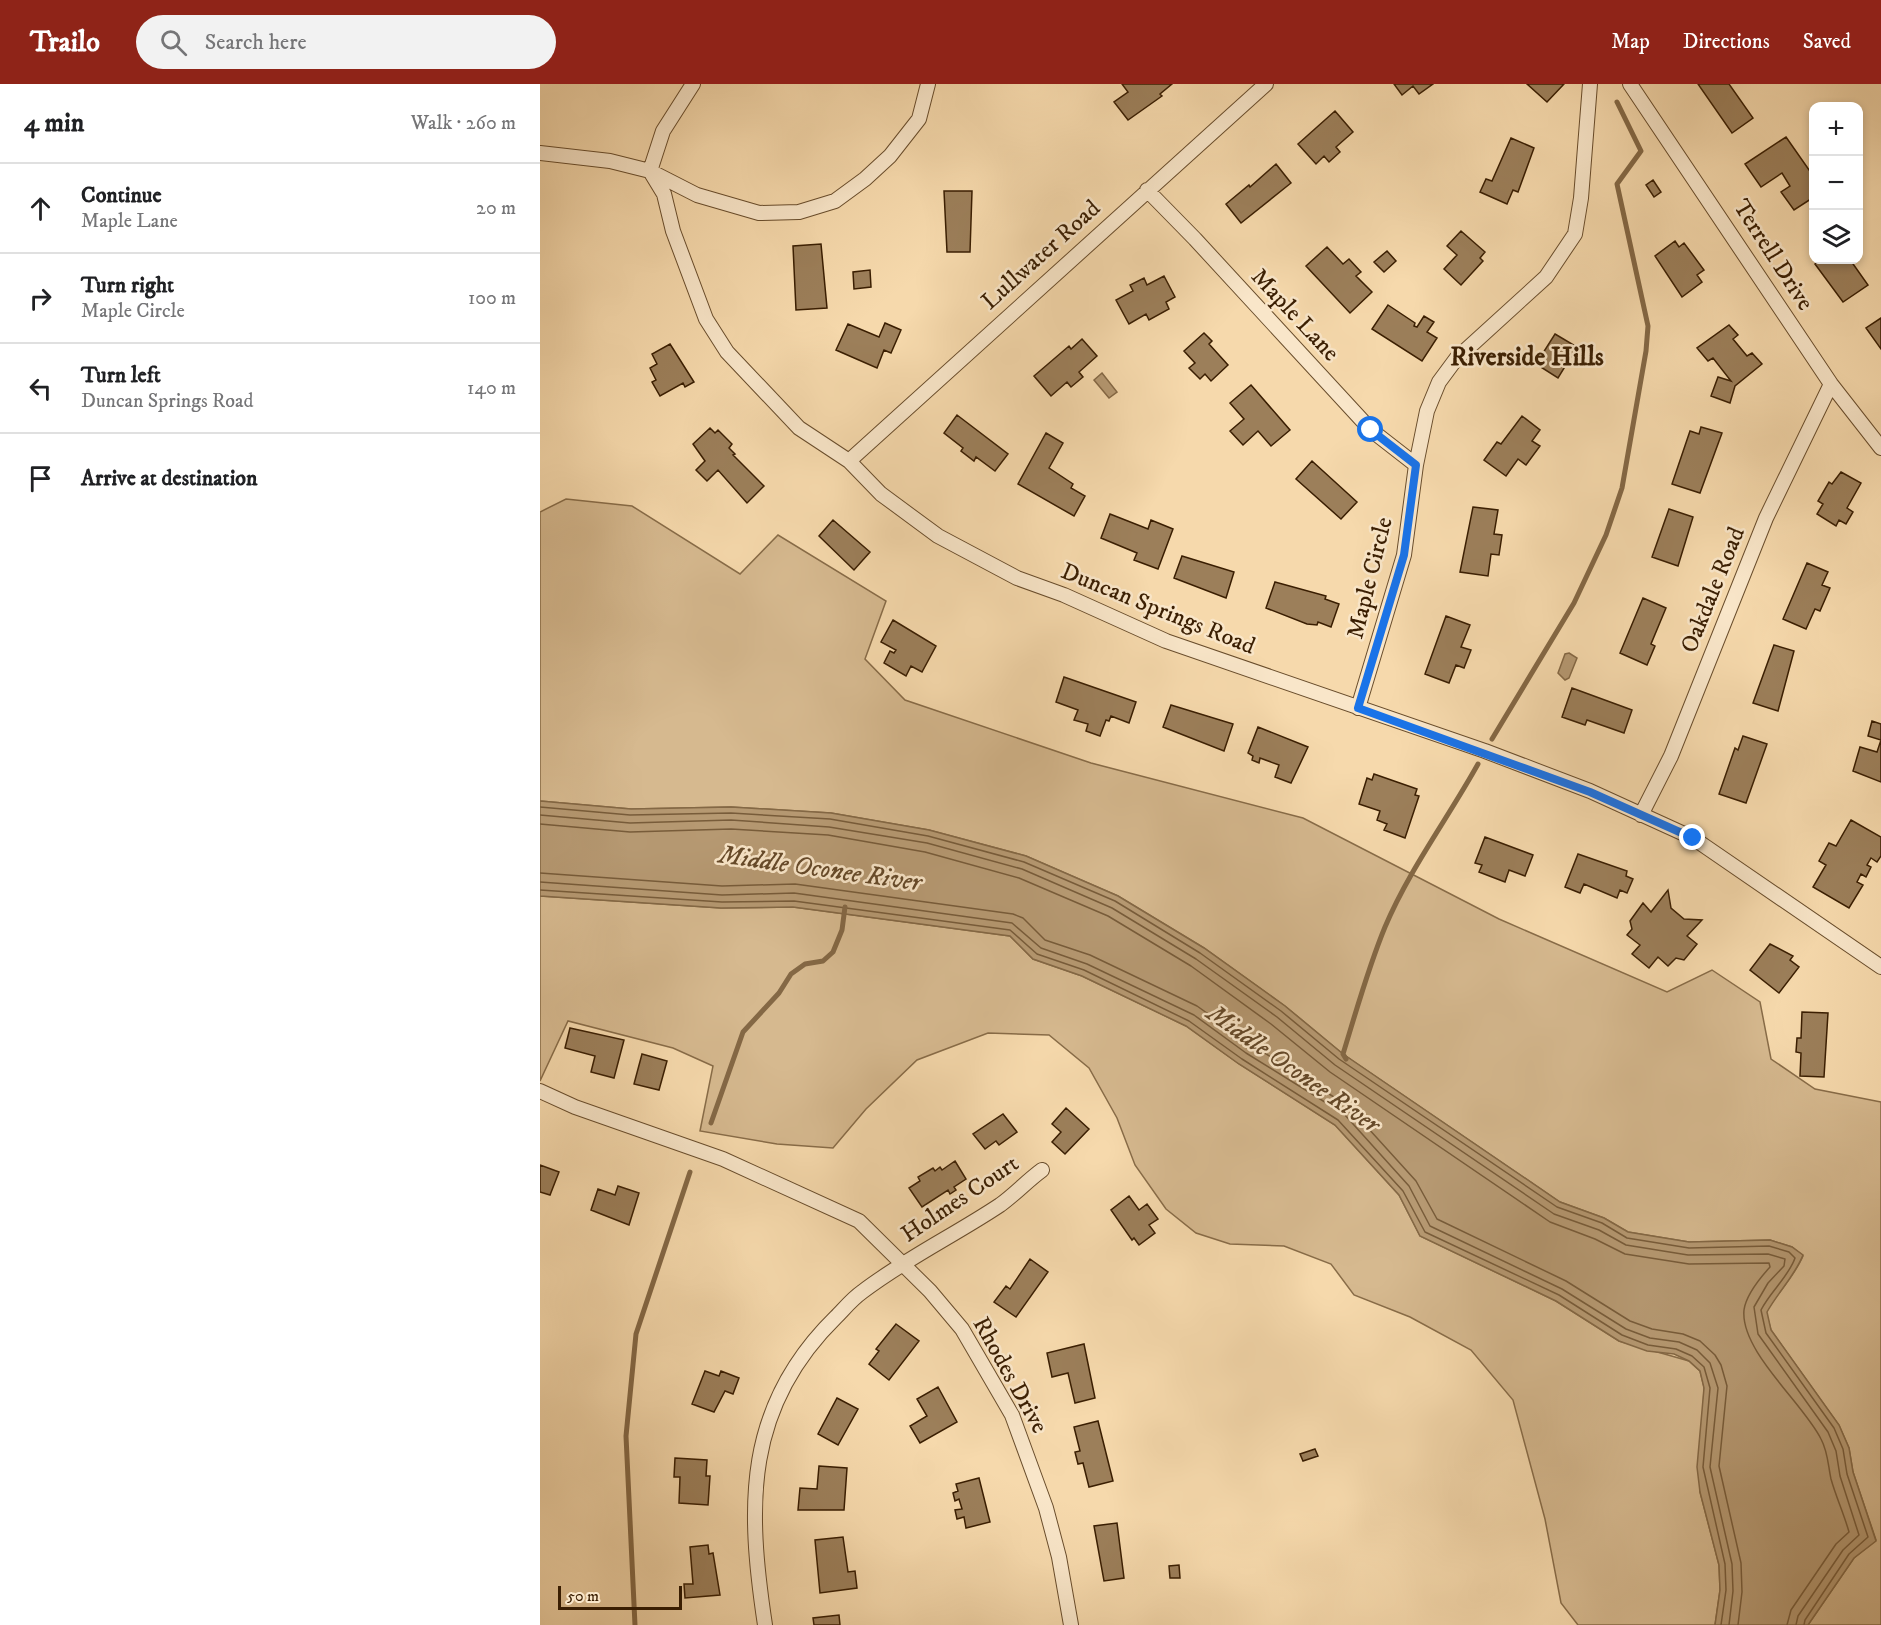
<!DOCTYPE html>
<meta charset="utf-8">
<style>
:root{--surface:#fff;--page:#f2f2f2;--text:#202124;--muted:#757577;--line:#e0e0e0;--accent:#8f2418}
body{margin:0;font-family:"IM FELL DW Pica",serif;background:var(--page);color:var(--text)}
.controls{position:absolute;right:18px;top:18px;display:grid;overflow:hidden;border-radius:12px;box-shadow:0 3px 9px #0003}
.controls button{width:54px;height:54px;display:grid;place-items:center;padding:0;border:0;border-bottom:2px solid var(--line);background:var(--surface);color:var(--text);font:30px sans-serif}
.scale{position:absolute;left:18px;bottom:15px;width:124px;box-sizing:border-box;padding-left:6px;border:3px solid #3a1e02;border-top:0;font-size:16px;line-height:21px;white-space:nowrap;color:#3a1e02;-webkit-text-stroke:4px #f9e6c9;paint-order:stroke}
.stop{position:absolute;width:18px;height:18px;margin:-14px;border:4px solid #1a73e8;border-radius:50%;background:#fff}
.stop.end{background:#1a73e8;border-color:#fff;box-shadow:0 2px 6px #0008}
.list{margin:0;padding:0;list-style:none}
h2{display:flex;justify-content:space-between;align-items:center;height:78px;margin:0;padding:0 24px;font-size:26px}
h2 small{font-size:20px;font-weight:400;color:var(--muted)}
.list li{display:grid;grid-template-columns:39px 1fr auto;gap:18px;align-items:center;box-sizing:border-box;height:90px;padding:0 24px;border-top:2px solid var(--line)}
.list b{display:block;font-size:22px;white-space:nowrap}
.list p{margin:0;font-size:20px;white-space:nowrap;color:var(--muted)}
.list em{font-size:20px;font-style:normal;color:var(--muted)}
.icon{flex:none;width:33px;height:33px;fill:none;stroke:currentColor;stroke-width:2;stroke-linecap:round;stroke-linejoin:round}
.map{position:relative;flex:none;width:1341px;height:1541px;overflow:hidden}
header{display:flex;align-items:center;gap:36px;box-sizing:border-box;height:84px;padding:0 30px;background:var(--accent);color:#fff}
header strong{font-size:28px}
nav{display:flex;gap:33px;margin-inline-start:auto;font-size:21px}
.search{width:420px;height:54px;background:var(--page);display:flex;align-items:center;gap:15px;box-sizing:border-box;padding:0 21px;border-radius:33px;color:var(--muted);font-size:22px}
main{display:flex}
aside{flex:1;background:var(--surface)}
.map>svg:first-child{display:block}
.green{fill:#d6b98f;stroke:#886c48;stroke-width:1.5}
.water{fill:#b69972;stroke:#846845;stroke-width:1.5}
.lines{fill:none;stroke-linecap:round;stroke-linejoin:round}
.shore{stroke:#785c3a;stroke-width:1.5}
.stream{stroke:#846845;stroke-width:5}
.building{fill:#9c7f5a;stroke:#3a1e02;stroke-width:1.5}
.minor-casing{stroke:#694d2c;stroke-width:16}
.minor{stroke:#f9e6c9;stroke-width:14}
.route{stroke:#1a73e8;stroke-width:8}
.labels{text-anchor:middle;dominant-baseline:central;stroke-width:5;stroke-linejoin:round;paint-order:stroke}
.street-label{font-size:24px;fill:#3a1e02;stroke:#f9e6c9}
.neighbourhood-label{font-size:26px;font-weight:bold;fill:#3a1e02;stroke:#f9e6c9}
.water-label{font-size:26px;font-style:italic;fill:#654929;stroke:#f9e6c9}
</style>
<header>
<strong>Trailo</strong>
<div class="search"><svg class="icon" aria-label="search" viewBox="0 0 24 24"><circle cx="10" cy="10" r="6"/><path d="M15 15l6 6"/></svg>Search here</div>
<nav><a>Map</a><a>Directions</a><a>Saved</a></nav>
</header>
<main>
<aside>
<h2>4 min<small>Walk · 260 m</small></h2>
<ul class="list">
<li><svg class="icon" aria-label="ahead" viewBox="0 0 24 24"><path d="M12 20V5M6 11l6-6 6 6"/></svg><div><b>Continue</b><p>Maple Lane</p></div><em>20 m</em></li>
<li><svg class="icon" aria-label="right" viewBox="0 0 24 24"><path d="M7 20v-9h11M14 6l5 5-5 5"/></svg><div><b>Turn right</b><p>Maple Circle</p></div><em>100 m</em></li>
<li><svg class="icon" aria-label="left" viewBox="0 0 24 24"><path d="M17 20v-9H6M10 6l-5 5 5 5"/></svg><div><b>Turn left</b><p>Duncan Springs Road</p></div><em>140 m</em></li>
<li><svg class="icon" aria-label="arrive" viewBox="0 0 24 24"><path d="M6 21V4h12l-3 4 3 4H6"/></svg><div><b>Arrive at destination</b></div></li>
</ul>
</aside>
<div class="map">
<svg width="1341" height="1541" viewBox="0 0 1341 1541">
<rect width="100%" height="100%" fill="#f6d9ac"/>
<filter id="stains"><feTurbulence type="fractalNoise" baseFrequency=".00333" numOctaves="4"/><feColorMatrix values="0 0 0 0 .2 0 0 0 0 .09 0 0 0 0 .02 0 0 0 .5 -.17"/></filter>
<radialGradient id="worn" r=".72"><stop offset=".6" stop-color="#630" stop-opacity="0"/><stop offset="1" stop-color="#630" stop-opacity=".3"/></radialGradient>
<!-- green -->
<path class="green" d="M26,415L92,422L200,490L238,451L346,517L325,575L365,616L551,679L763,734L959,835L1127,908L1172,886L1220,918L1231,975L1275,1005L1341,1018V1541H1268L1314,1474L1336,1456L1313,1388L1309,1364L1299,1341L1231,1246L1226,1228C1238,1208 1254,1193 1263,1172L1252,1163L1230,1156L1149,1158L1088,1148L1064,1134L1020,1118L803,970L745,922L664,864L578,812L486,772L389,746L291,729L191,723L91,725L0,717V428Z
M0,812L181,824L253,823L470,852L493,875L542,892L646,942L699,980L795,1041L859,1111L880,1152L1016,1217L1079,1257L1149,1277L1160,1287L1164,1303L1160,1408L1179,1481L1180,1506L1175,1541H1038L1021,1519L1005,1435L973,1316L931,1266L870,1233L814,1211L791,1180L744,1162L690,1160L656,1149L626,1125L595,1081L577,1034L549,984L509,951L448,949L377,976L326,1025L293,1064L237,1060L160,1047L173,982L133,964L28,937L0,997Z"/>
<!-- water -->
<path class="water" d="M562,289L577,308L569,314L554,296Z
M1029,569L1037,574L1029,594L1025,596L1018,589L1025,570Z
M0,717L91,725L191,723L291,729L389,746L486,772L578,812L664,864L745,922L803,970L1020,1118L1064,1134L1088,1148L1149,1158L1230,1156L1252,1163L1263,1171C1254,1193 1238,1208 1227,1228L1231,1246L1299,1341L1309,1364L1313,1388L1336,1457L1314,1474L1268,1541H1175L1180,1506L1179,1481L1160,1408L1157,1383L1164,1304L1160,1287L1149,1277L1134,1270L1107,1267L1079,1257L1016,1217L880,1152L859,1111L795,1041L699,980L646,942L542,892L493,875L470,852L253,823L181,824L0,812Z"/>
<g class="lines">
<!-- shore -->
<path class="shore" d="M0,723L90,731L191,729L290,735L388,752L484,778L575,817L660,869L741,927L799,975L1017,1123L1062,1139L1087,1154L1149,1164L1229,1162L1249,1168L1255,1174C1249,1192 1230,1208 1221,1226L1226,1249L1294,1344L1303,1365L1307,1390L1328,1453L1309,1470L1265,1536L1264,1541
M0,731L90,739L191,736L289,743L387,759L482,785L572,824L656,875L737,933L795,981L1014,1130L1059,1146L1086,1161L1148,1171L1228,1170L1245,1175L1244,1182L1228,1199L1214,1223L1218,1250L1288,1348L1296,1367L1300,1392L1319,1451L1303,1466L1258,1532L1256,1541
M0,740L90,748L191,745L288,751L385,768L479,794L568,832L651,882L731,940L790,988L1010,1138L1055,1155L1085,1170L1149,1180L1229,1179L1230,1183C1220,1194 1206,1211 1204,1226C1200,1267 1264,1320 1281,1355C1288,1368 1288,1381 1291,1395C1296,1413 1304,1430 1309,1448L1296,1460L1251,1526L1247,1541
M0,789L182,802L255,800L473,830L483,834L505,856L550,871L657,922L712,961L808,1022L876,1097L897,1135L1026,1197L1090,1237L1112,1245L1143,1250L1160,1257L1175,1271L1181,1281L1187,1302L1179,1382L1201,1479L1202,1508L1198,1541
M0,798L182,811L254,809L472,839L501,864L547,880L654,931L706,969L804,1030L869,1102L890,1142L1022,1205L1086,1245L1110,1254L1139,1258L1157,1266L1170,1279L1178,1304L1170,1383L1192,1480L1193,1507L1189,1541
M0,806L182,818L254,817L470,846L497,870L544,886L649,937L702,975L798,1036L863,1107L885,1148L1019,1211L1082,1251L1108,1261L1136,1265L1152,1272L1164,1283L1170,1304L1163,1383L1185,1480L1186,1506L1181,1541"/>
<!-- stream -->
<path class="stream" d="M952,655L1034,519L1066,451L1082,404L1106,267L1108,242L1077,100L1101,67L1077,18
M806,975L803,970C816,928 828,884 845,843C869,786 908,734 938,680
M171,1039L203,948L239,909L251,890L265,880L283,877L293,868L302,846L305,823
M95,1541L86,1352L96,1250L150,1088"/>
</g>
<!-- building -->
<path class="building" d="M582,0H632L620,10L622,12L588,36L574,18L588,8Z
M854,0H893L879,10L873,2L862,11Z
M987,0H1024L1007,18Z
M1158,0H1189L1213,34L1192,49Z
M795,27L813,48L796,63L800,68L789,78L784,72L776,80L758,60Z
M1246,53L1274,93V113L1254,126L1241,108L1250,102L1242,89L1221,103L1205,80Z
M971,54L994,64L978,108L973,106L967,120L940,108L946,95L952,97Z
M736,80L751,99L701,139L686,120L709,101L710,103Z
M1113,96L1121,108L1114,113L1106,101Z
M404,107H432L430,168H407Z
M921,147L945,168L940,174L943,177L921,201L904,185L917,171L907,162Z
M1135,157L1139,163L1144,159L1164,186L1157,191L1162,198L1142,213L1115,172Z
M281,160L287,224L256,226L253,162Z
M787,163L803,180L809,175L821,188L816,192L832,208L810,229L766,182Z
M847,167L856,177L844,188L834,178Z
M1275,176H1312L1311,177L1328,201L1303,218L1275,180L1277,178Z
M330,186L331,203L314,205L313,188Z
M624,192L635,213L626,218L629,225L609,236L606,230L589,240L576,216L593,207L590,201L604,194L607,201Z
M848,221L875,239L874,242L877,243L884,232L894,238L887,248L897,254L882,277L832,245Z
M1341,234V265L1326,244Z
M345,239L361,246L351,269L344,266L337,284L296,266L308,240L339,253Z
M1189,241L1198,251L1193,255L1207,272L1212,269L1222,280L1195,302L1190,319L1171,312L1178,293L1191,297L1173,274L1168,277L1157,264Z
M664,249L672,257L669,260L688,281L671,297L665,290L660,295L649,284L655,279L644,267Z
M1015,250L1037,263L1018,294L996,280Z
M542,255L557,272L539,288L543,293L531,303L527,298L511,312L494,292L529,262L531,265Z
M130,260L154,298L145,303L143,299L120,312L112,298L116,296L110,284L117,280L112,270Z
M711,301L750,346L731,362L718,347L703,361L690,347L704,335L690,319Z
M417,331L468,370L455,387L436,373L434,377L421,367L423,364L404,349Z
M982,332L1000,346L992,357L1000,362L986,381L978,375L966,392L944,376L957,358L961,360Z
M1161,343L1182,349L1160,409L1132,400L1150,347L1159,350Z
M170,344L175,349L178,346L192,360L189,364L195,370L193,371L224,402L207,419L178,386L167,397L156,386L165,377L153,360Z
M506,349L523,359L509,384L533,400L531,404L545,412L534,432L478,400Z
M772,377L817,418L801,435L756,395Z
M1301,388L1321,399L1307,424L1313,428L1306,440L1299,436L1296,442L1277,430L1283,420L1278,417L1289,398L1292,400Z
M933,423L958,426L954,450L962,451L959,471L951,470L948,492L920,488Z
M1129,425L1153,433L1138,482L1112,473Z
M570,430L608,445L611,436L633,445L618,485L594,476L597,469L561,454Z
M293,436L330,468L314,486L279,452Z
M642,472L694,488L686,514L634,494Z
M1267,479L1288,488L1282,501L1290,504L1280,527L1275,525L1266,545L1243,535Z
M735,498L786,512L785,515L799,520L791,543L778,538L777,541L767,540L726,524Z
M1103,514L1126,524L1111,560L1115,562L1107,581L1080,569Z
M906,532L930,541L921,563L931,566L924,584L916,581L909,599L885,590Z
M353,536L396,562L382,588L371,582L366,592L344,579L350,567L354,569L356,566L341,558Z
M1234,561L1254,567L1238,627L1213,619Z
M524,593L596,618L589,639L571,632L569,637L566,636L560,652L546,647L548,640L534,636L538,626L516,618Z
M1032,604L1092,626L1084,649L1047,636L1045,641L1022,633Z
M631,621L693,640L684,667L623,643Z
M1332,637L1341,640V698L1313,687L1320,663L1337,668L1341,656L1328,652Z
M718,643L768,663L751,699L735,693L739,681L720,674L719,679L712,676L713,672L708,669Z
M1203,652L1227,660L1206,719L1179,710L1195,664L1198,666Z
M834,690L877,705L875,711L879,712L865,754L844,746L847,740L837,736L840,727L819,720L827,694L832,696Z
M1311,736L1341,753V772L1337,778L1331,774L1327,781L1331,783L1326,793L1321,790L1317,798L1323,801L1309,824L1273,803L1286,781L1279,777L1289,759L1296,762Z
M945,753L993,771L985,792L969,786L965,798L939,788L942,781L935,779Z
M1038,770L1087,787L1086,792L1093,795L1087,809L1080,806L1077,814L1044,800L1040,809L1025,803Z
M1128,806L1131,824L1144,835L1162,836L1147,852L1157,860L1144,876L1136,874L1128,882L1118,873L1109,884L1092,870L1100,861L1087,851L1092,845L1090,837L1103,819L1111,828Z
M1230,860L1253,872L1250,876L1259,883L1239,909L1210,886Z
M1262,928L1288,929L1284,993L1260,992L1261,969L1256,968L1257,954H1261Z
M30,944L84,956L74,994L51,988L55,972L25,964Z
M102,970L127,977L119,1006L94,1000Z
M526,1024L549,1045L525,1070L512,1058L521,1048L512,1040Z
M463,1030L477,1048L459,1061L456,1057L445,1065L433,1050Z
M415,1077L426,1095L414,1103L416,1106L410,1110L408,1106L382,1123L369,1104L380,1097L378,1093L393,1084L395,1087L400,1083L402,1086Z
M0,1081L19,1088L10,1111L0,1108Z
M78,1102L99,1109L89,1141L51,1126L58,1105L75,1111Z
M589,1112L599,1126L607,1120L618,1135L609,1141L615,1149L599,1161L594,1154L592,1156L571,1126Z
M490,1175L508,1188L476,1233L454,1218L466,1202L470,1205Z
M356,1240L379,1257L349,1296L329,1280L339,1267L336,1265Z
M544,1260L555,1314L535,1319L528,1289L512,1293L507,1269Z
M165,1287L179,1292L181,1287L199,1294L193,1310L185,1307L174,1328L152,1320Z
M398,1303L417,1338L380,1359L370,1342L387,1332L377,1315Z
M297,1314L318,1325L298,1361L278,1350Z
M558,1337L573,1397L549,1403L543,1379L538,1380L535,1368L540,1367L534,1343Z
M775,1365L778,1372L763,1377L760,1370Z
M135,1374L167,1376L166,1392H170L168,1421L139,1419L140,1393H134Z
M279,1382L307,1384L304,1426H258L260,1404L277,1405Z
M439,1394L450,1438L426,1444L424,1433L417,1435L415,1426L422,1425L419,1415L415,1417L413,1409L418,1407L416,1400Z
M577,1439L584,1494L564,1497L554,1442Z
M303,1453L308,1488L315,1487L317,1504L280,1509L275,1456Z
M168,1461L169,1470L173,1469L180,1511L145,1514L144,1500H153L150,1463Z
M639,1481L640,1494H630L629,1482Z
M299,1531L300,1541H274L273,1534Z"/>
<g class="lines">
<!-- minor casing -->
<g class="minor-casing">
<path id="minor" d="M153,0L123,47L110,87L124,110L133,147L166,235L187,268L259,344L309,377L341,410L398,452L477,494L524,511L626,557L945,667L1050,707L1153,754L1341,883
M1090,0L1291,300L1341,364
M0,69L70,77L110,87L157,111L219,129L259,128L295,117L325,95L350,72L379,35L388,0
M607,106L655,155L831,346L876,381
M309,377L726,0
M818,624L864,471L876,381L887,327L899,298L916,275L1006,193L1035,150L1041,114L1050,0
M1101,731L1131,672L1226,434L1291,300
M0,1007L35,1023L183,1075L319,1137L390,1207L422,1245L472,1331L506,1424L519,1473L531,1541
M225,1541C207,1422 204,1323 296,1233C304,1225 312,1215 322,1208C365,1175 415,1151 460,1121C474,1111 487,1097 502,1086"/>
</g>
<!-- minor -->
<use href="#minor" class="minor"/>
</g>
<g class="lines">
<!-- route -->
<path class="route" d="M831,346L876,381L864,471L818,624L1050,708L1153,754"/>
</g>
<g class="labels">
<!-- street labels -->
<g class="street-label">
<text transform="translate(501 171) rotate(-42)">Lullwater Road</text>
<text transform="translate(1233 171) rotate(57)">Terrell Drive</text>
<text transform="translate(755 231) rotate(47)">Maple Lane</text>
<text transform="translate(830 494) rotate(-76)">Maple Circle</text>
<text transform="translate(1173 506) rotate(-68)">Oakdale Road</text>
<text transform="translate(618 525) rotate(22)">Duncan Springs Road</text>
<text transform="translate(420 1115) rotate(-34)">Holmes Court</text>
<text transform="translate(470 1291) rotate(61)">Rhodes Drive</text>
</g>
<!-- neighbourhood labels -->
<g class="neighbourhood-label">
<text x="987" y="273">Riverside Hills</text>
</g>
<!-- water labels -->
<g class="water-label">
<text transform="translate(280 785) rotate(8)">Middle Oconee River</text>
<text transform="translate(753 985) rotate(35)">Middle Oconee River</text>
</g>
</g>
<rect width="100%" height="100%" filter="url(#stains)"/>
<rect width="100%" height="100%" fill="url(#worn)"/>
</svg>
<div class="controls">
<button>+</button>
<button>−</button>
<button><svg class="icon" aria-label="layers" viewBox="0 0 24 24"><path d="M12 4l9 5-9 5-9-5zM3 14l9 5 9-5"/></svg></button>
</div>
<div class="scale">50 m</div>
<div class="stop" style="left:831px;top:346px"></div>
<div class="stop end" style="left:1153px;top:754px"></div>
</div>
</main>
